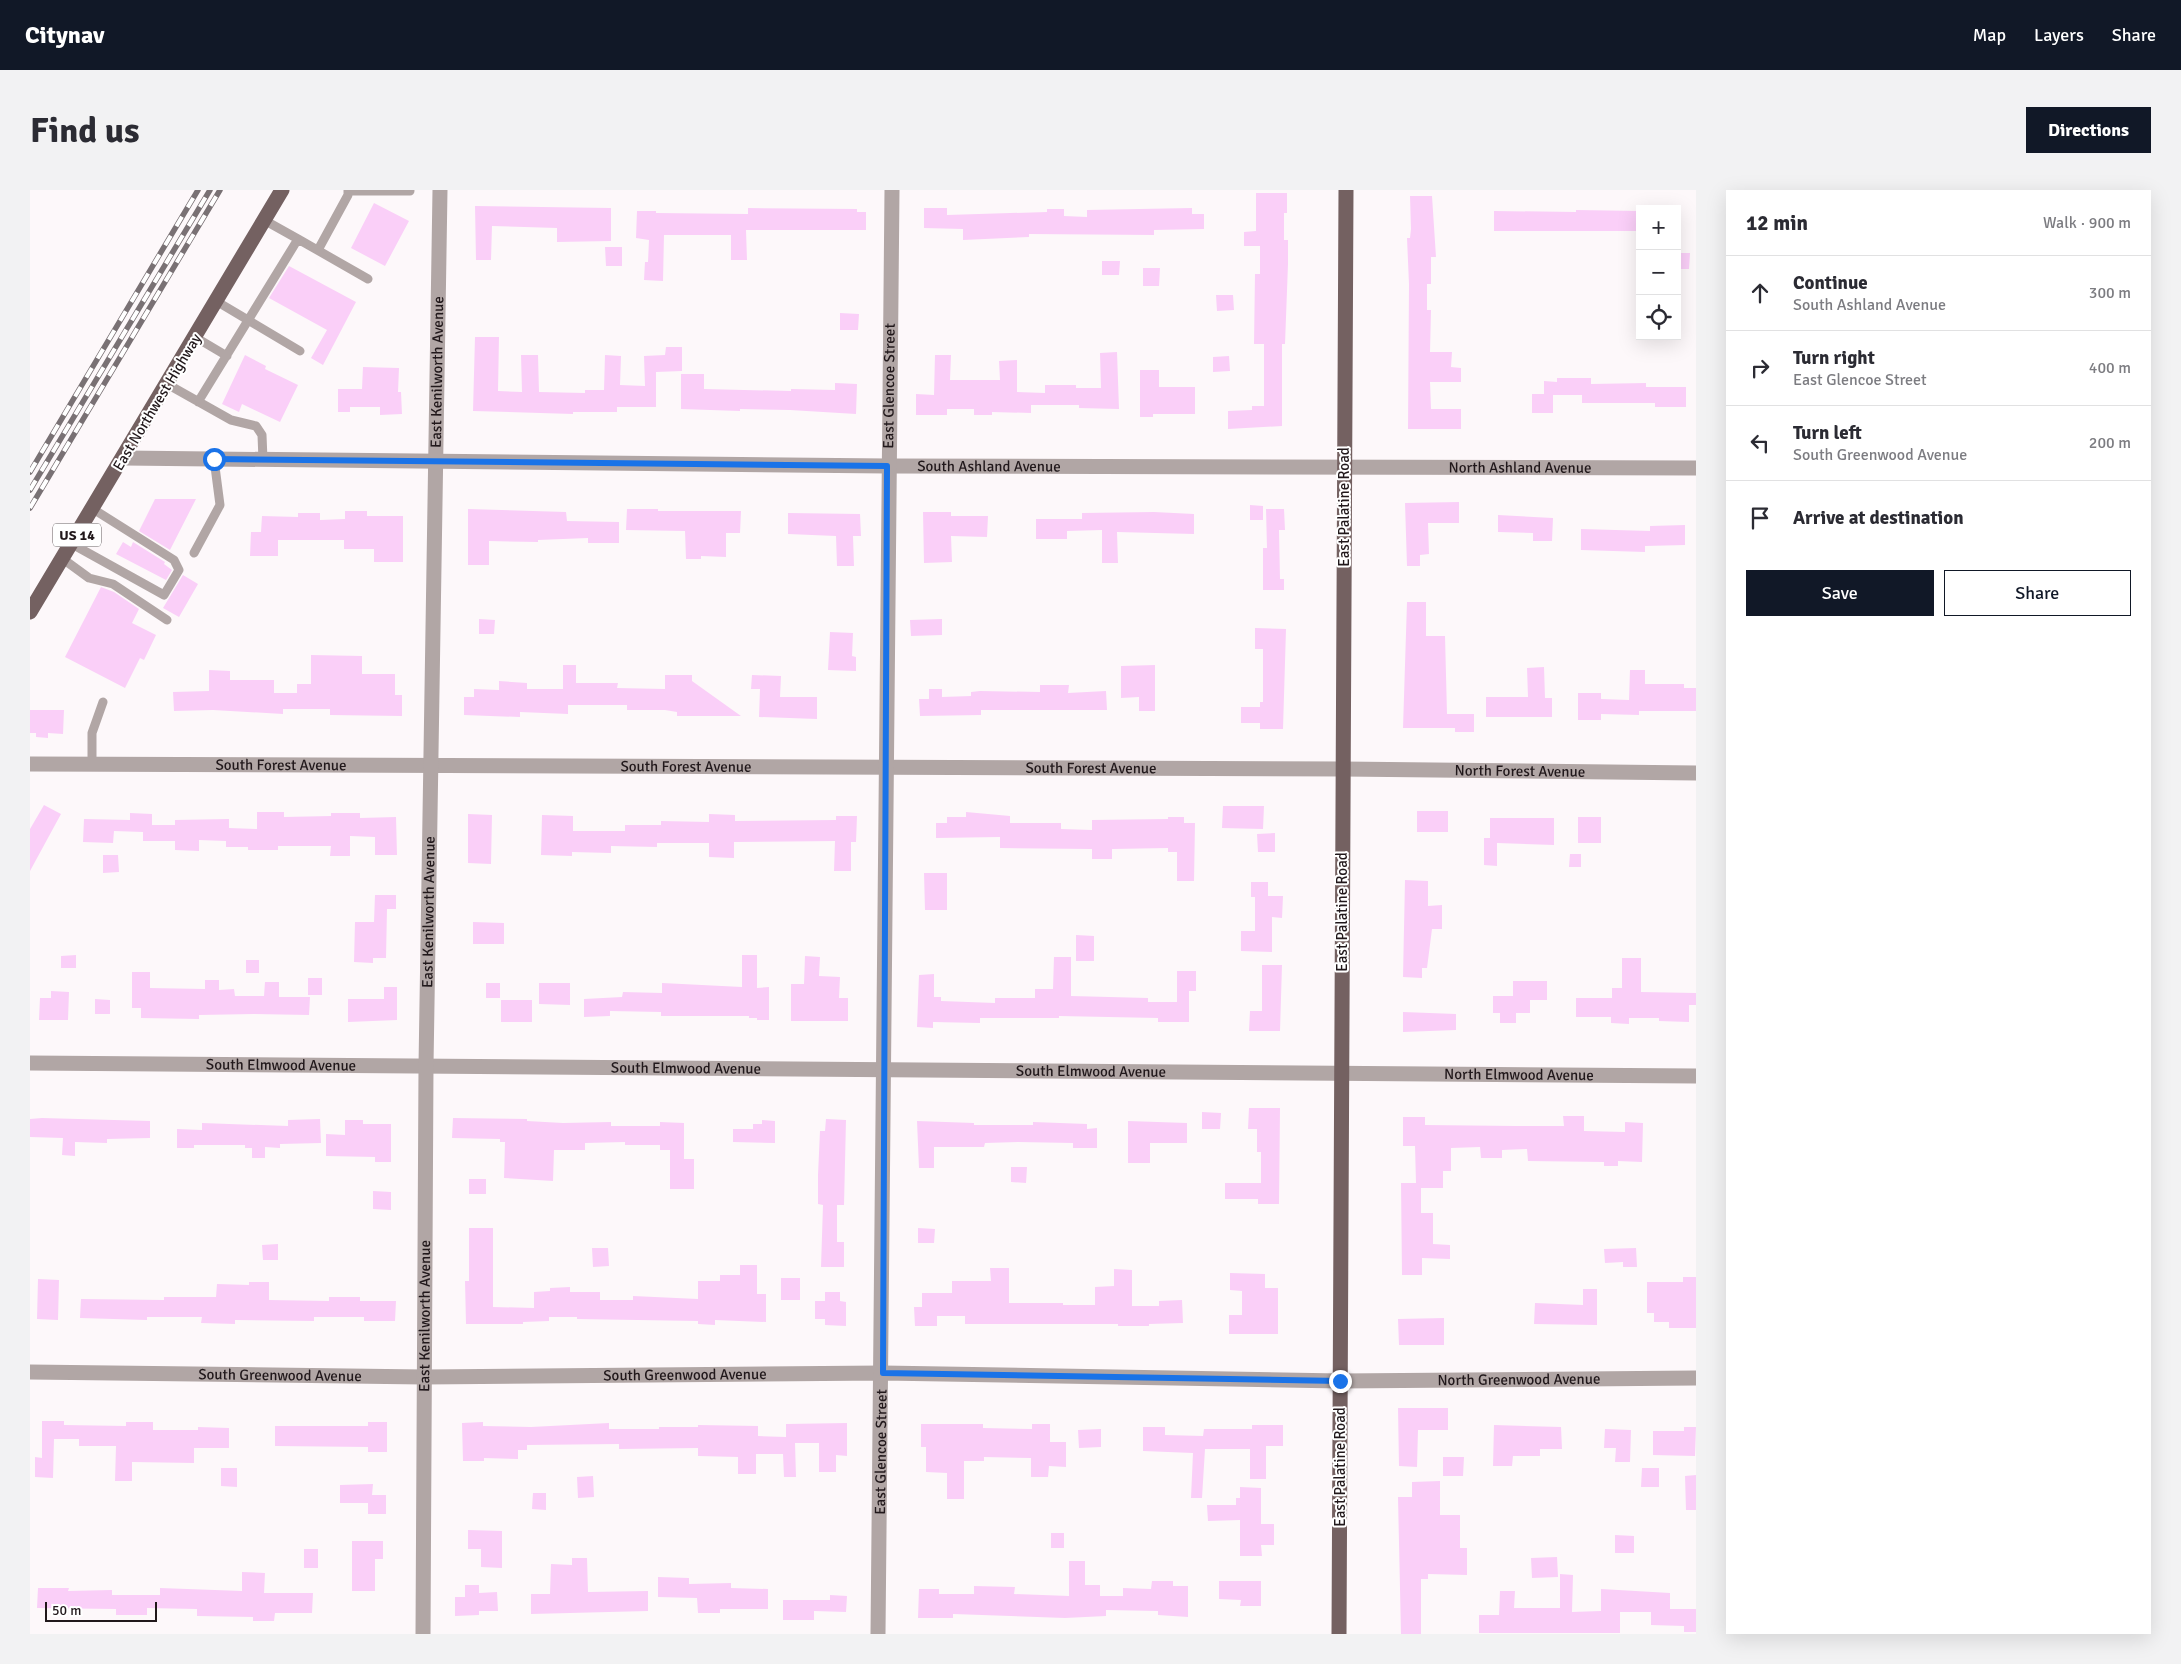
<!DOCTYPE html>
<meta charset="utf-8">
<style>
:root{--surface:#fff;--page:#f2f2f3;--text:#2b2b33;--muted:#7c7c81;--line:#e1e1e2;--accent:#111827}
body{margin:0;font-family:Signika,sans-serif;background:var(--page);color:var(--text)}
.controls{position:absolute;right:15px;top:15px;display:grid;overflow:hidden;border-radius:0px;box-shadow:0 5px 20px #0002}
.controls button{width:45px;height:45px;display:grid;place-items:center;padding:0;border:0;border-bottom:1px solid var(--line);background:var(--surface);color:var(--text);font:25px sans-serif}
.scale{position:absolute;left:15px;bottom:12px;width:112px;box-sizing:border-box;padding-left:5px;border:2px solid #21181b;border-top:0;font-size:14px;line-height:18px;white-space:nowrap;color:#21181b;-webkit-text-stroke:4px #fff;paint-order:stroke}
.stop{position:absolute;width:15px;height:15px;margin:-11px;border:4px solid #1a73e8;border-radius:50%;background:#fff}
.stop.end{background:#1a73e8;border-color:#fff;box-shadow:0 1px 5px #0008}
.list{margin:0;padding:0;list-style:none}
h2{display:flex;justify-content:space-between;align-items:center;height:65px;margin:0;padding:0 20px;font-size:21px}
h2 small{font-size:16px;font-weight:400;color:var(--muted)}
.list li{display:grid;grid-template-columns:32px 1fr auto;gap:15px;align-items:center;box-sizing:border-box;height:75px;padding:0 20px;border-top:1px solid var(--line)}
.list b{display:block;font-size:19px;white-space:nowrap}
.list p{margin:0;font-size:16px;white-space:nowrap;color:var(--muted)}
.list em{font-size:16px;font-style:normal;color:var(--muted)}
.actions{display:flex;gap:10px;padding:15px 20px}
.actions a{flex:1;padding:11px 0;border:1px solid var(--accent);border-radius:0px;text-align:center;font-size:18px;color:var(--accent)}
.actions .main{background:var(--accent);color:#fff}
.icon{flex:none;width:28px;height:28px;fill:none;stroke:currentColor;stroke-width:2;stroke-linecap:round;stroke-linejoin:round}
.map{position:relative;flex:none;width:1666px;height:1444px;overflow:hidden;border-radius:0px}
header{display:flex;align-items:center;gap:30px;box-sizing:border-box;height:70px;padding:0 25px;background:var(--accent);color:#fff}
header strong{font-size:24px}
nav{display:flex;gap:28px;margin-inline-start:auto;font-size:18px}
.intro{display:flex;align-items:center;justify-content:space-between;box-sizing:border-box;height:120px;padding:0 30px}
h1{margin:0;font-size:35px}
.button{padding:12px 22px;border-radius:0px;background:var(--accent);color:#fff;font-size:18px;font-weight:700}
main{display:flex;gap:30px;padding:0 30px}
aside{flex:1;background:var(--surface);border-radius:0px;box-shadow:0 5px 20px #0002}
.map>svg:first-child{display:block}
.building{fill:#facff8}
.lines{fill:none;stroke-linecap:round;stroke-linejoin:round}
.lane{stroke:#b1a6a5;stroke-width:9}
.street{stroke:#b1a6a5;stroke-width:15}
.primary{stroke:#746161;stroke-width:15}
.rail-casing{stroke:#797174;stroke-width:5.5}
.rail{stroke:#fff;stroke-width:4;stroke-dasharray:11;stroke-linecap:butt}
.route{stroke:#1a73e8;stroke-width:6}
.labels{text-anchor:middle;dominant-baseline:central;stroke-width:4;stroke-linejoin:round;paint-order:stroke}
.shield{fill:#fff;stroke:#645d5f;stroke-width:1}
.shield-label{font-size:14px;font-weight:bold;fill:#21181b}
.street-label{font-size:15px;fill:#21181b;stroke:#fff}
</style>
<header>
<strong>Citynav</strong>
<nav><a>Map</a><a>Layers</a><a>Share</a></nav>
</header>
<div class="intro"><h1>Find us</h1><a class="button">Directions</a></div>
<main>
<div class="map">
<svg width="1666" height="1444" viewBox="0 0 1666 1444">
<rect width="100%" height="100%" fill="#fdf8fa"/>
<!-- building -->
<path class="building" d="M1226,3H1257V23H1254V50H1258V74L1255,154H1252V236L1198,239V221L1222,220V216H1234V154H1224L1225,84H1230V56H1214V42L1226,41Z
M1380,6H1402L1406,67H1401V94H1397V120H1401L1400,162H1422L1421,177L1431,178V192H1400L1401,219H1431V239H1378L1379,94L1377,48H1380L1381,39Z
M344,13L379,31L355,76L321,58Z
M445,16L581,18V51L527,52V38L462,36L461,70H446Z
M718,18L827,19V22H836V40H716L717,70H701V45H634L633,91L614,90L615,72H618L619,50L606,48L607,21H626V23L718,24Z
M894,18H917V25L1017,22V19H1034V26L1057,27V20L1162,18V24H1174V39L1124,40V45L999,44V47L933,50V39L894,38Z
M1546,20L1610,21V41H1464V21L1546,22Z
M575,57H592V76H576Z
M1647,63H1660L1659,79H1647Z
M1072,71H1090L1089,85H1072Z
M259,76L326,112L293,175L281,168L297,140L239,108Z
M1113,78H1130L1129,96H1113Z
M1186,105H1203L1204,120L1187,121Z
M810,123L829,124L828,140H810Z
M445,147H469L468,201L492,202L491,165H508L509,202L555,203V200H574L575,165L591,166L590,195L615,196L614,166L635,165L636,157H652V181L626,182V217H587V222H543V224L443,221Z
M1087,162L1089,219L1049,218V215H1001V223L962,222V225H944V219H917V225H886V204L904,205L905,165H921L920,190H970L969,171L987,170V202L1015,203V195H1046V198H1071L1070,163Z
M215,165L236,176L235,179L268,195L250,232L212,214L209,222L192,214Z
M1199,166L1200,181L1183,182V167Z
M333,177L369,178L368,202H371L372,224L350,225V217H320V222H308V199H332Z
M1110,180H1129V197H1165V224H1123V227H1110Z
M651,184H674V199L761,201V199L805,200V193L827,194L826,224L760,220L710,219V221L651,219Z
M1527,188H1561V194L1616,193V197H1656V217H1625V213H1552V205H1523V223H1502V204H1514V191L1527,192Z
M125,309H166L140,360L109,341Z
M1429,312V333H1398L1399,364L1390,365V376H1377L1375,313Z
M1220,315L1233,316V330H1220Z
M438,319L536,322L537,331L589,332V353H558V348L508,350V352L459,351V375H438Z
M597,319H628V321H711L710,343H696V367L671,366V369H656L655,341L596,340Z
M1236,319H1254L1255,340H1249L1250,389H1254V400H1233V358H1237Z
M315,321H337V326H373V372H344V359H314V350H248V366H220L221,342H231L232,326L268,327V323H290V330L315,329Z
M893,322H921V326H958L957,347L921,346L922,372L894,373Z
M1124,322L1164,324V344L1087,342L1088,373H1072V340L1037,341V349H1006V329H1052V323Z
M758,323L830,324L831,346H823L824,376H807L806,346L758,344Z
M1468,325L1523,328L1522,351H1503V343L1468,342Z
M1655,335V355L1615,356V362L1551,360V339L1620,341V336Z
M93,352L101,357L103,352L135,372L134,374L142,380L136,390L86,364Z
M153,385L168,394L149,427L133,418Z
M71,397L84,402L109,419L102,433L126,445L114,470L110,468L95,498L35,467Z
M1377,412H1396V446H1415L1417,524H1444V542H1425V538H1373Z
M449,429L465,430L464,444H449Z
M912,429V445L881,446L880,430Z
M1225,438L1256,439L1253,539H1230V533H1211V517H1230V512H1233V459H1225Z
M800,442L823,443L822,466L826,467V481L798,480Z
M281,465L332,466V484H365V505H372V526L300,525V519H253V524L183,520L144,521L143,502L179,501V480L200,481V490H244V503H267V494H281Z
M533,475H546V493H588L587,498L635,499V485H662V491L711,526H647V522L635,520H597V515H538V524L490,522V527L434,525V507H444V499L469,500V491L497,493V499H533Z
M1125,475V521H1109V507L1091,508V476Z
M1514,477L1515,508H1522V527H1456V507H1498L1497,478Z
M1600,480H1615V494H1654V498H1666V521H1609V525L1571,524V530H1548V503H1571V509L1599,510Z
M722,485L751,486L750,507H787V529L729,527L730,499H721Z
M1010,495H1039L1038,503L1076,501L1077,520H951V525L890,526L889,509H899V499H912V507L941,506V502L950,501L1010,502Z
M0,520H34L33,544L18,543V548L6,547V543H0Z
M14,615L31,624L0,681V639Z
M1193,616H1234L1233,639L1192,638Z
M1387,621H1418V642H1387Z
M227,622H254V627L301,626V623H330V628L366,627L367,665H345V647L320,646V666H300L301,656H248V660H218V657H196V651L169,650V661L145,660V651H113V642L84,641L83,653L53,652L54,629L100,630V623L122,624V635H145V630L199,629V638L227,639Z
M936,622L980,626V633H1031V639L1062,640V630L1138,629V627H1154V633H1165L1164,691H1147V662H1138V658L1082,659V669H1062V659L970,658V647L906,648V633H917V627H936Z
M438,624L462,625L461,674L438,673Z
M679,624L705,625V631L806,630V626H827L826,652H821V681H804L805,651L704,652V668L679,667V653H627V657L581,656V663L542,662V666L511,665L512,625L543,626V641H595V635H631V631L679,632Z
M1548,627H1571V653H1548Z
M1460,628H1524V655L1467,653V676L1454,675V648H1460Z
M1245,643V662H1228L1227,644Z
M1540,664H1551V677H1539Z
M73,665H88L89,682L73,683Z
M894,683H917V720H895Z
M1375,690L1398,691V716L1412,715V739H1402L1397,778H1392V788L1373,787Z
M1221,692H1238V706H1253L1252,728L1242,727V762L1211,761V741H1225V707H1221Z
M345,705H366V719H357L356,768H343V773L324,772L325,732H344Z
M443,732L474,733V754H443Z
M1046,745L1064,746V771H1046Z
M46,765V778H31V766Z
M712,765H727V798L739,797V830H727V828H719V826H631V822L580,821V826L554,827V809L592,807L593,802L632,803V793L712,797Z
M775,766L790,767L789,786L810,787L809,808H818V831H761V794H774Z
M1024,767H1041V806L1118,808V812H1147V781H1166V801H1159V832H1128V828L1029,826V828H950V833L903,832V838L887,837L889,785L904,784V807H911V811L965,813V808H1005V799H1023Z
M1592,768H1611V802L1666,803V815H1659V832L1629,831V828H1599V834L1581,833V827H1546V808H1582V798H1592Z
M216,770H229V783H216Z
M1232,775H1252L1250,841H1219L1220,821H1232Z
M102,782H120V798L175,799V790H189V800L204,799L205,806H234L235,792H249V807H280L279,825L224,824L169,825V829L111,828V818H102Z
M278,788H292V805H278Z
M1483,791H1517V810H1500V823H1486V833H1470V823H1463V806H1483Z
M456,793H470V808H456Z
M509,793H540V815L509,814Z
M354,797H367V830L318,832V809H354Z
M21,801L39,802L38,830H9L10,808H21Z
M65,809L80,810V824H65Z
M471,810H502V832H471Z
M1373,822L1426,824V840L1373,842Z
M1219,918H1250L1249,1014H1228V1009H1195V993H1231V962H1227V939H1218Z
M1172,922L1191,923L1190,939H1172Z
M1533,926H1554V941L1595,942V932L1613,933L1612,972L1588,971V976H1574V972L1498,971L1497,959L1472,960V968H1451L1450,957L1421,958V981H1413V998H1391V1023H1403V1054L1420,1055V1069L1392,1068V1085H1372L1371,993H1386L1385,956H1373V927H1395V935L1486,936H1534Z
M12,928L120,931V948L77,949V953L45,952V966L32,965L33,948L0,947V929Z
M423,928L497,929V931L533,933L581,932V936H630V932L654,933V969H664V999H640V960H630V955H595V952L555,953V960H524L523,991L474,988L475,952H470V949L422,948Z
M290,929L291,953L250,954V958L235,957V968H222V958H215V955H164V958H147V939L172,940V933L258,936V930Z
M796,929L816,930L814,1015H807V1052H814V1077H791L793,1015L788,1014V985L790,941H795Z
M315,930H333V934H361V972H345V967L296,966V944L315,945Z
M732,930L745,931V953L703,952V939H723V934H732Z
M887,931L944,933V935H1003V932L1057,934V939L1067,938V958H1043V953L988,952L955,953L954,957H904V978H889Z
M1098,931L1157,933V953H1120V973H1098Z
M981,977H997L996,993L981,992Z
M439,989H456V1004H439Z
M343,1001L361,1002V1020L343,1019Z
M439,1038H463V1117L504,1118V1102L520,1101V1098L540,1097V1102H570V1110H603V1106L668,1109V1091H690V1085H710V1075H727V1104H736V1132L685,1130V1135L668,1134V1131L547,1129V1127H519V1131L493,1132V1134H436L435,1091H439Z
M888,1038L905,1039L904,1053H888Z
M248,1054V1070H233L232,1055Z
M562,1058H578L579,1076L563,1077Z
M1606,1058L1607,1077H1593V1072L1575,1073L1574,1059Z
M960,1078H979V1113H1033V1115H1065V1097L1084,1096V1079L1102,1080V1116H1129V1111L1152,1110L1153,1133L1119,1134V1136H1088V1134H935V1126H907V1136H885L884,1117H892V1103H922V1091H961Z
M1200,1083L1235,1084V1098H1248V1144H1199V1125H1212V1101L1200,1100Z
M1653,1087H1666V1138H1639V1132H1624V1123H1617V1092H1653Z
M751,1088H770V1110H751Z
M8,1089L29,1090L28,1130L7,1129Z
M219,1092H239V1110L299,1111V1107H330V1111H366L365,1131H334V1127H284V1131L205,1130V1134L171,1133L172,1127H117V1130L50,1128L51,1109L134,1110V1107H186L187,1094L219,1095Z
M1553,1099H1567V1135L1504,1134L1505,1113L1553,1115Z
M795,1102H810V1111L816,1112V1136L795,1135V1129H785V1111H795Z
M1414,1128V1155H1369L1368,1129Z
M1368,1218H1418V1240H1388L1387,1277L1369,1276Z
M12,1231H34V1235L96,1236V1232H123V1240H168V1237L199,1238V1258H164V1273L102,1272V1291H85L86,1256H49V1249H24L23,1288L5,1287V1267L12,1268Z
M338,1232H357V1262H338V1257L245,1256V1236H338Z
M453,1232V1236L501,1237L579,1233V1239H629V1237H668V1235L728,1236V1246L756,1247V1234L817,1233V1266L806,1265V1282H789V1253H765L766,1287H754L753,1264H726V1284H708V1267L668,1266V1258L589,1259V1254L497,1255V1260H488V1269L454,1268V1271H433L432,1233Z
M891,1234H953V1238L1002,1239V1234H1020V1252H1036V1277L1019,1276L1018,1287H1001V1268L954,1267V1271H934V1309H917V1283L896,1282V1257H891Z
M1222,1235H1253V1256H1236V1289H1220V1259H1175L1172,1308H1161L1163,1263L1113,1261V1237H1135V1245L1173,1246L1174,1239H1222Z
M1464,1235L1531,1237L1532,1259H1510V1266H1483L1482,1276H1463Z
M1654,1237H1666L1665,1266L1623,1265V1241H1654Z
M1071,1239V1257L1049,1258L1048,1240Z
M1575,1239L1601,1240L1600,1272H1585L1586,1258H1574Z
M1413,1267H1434L1433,1286H1413Z
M191,1278H207V1297L191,1296Z
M1612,1278H1629V1297H1611Z
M1666,1285V1320H1656L1655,1286Z
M563,1286L564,1307L548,1308L547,1287Z
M1410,1291V1325H1430V1358H1437V1385L1398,1384V1389H1391V1444H1371L1368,1307H1382V1292Z
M343,1294L342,1305H356V1324H338V1313H310V1295Z
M1210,1297L1231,1298V1334H1244V1355H1231L1232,1366H1210V1330L1178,1331L1177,1315H1206V1308H1210Z
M503,1303H516V1320L502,1319Z
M438,1340L472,1341V1378L451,1377V1359H438Z
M1021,1343H1034V1358H1021Z
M1585,1345L1604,1346V1363H1585Z
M322,1351H353V1369H345V1401H322Z
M274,1359H288V1378H274Z
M1527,1367L1528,1387L1502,1388L1501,1368Z
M542,1368H557L558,1402L618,1401V1421L501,1424V1404H520L521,1374L542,1375Z
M1039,1371H1055V1395H1070V1406H1093V1398L1121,1399L1122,1391H1143V1396H1158V1427L1128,1425V1421L1076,1420V1426L1035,1428L923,1424V1428H888L889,1399H909V1404H944V1396L985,1397L984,1404L1039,1406Z
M212,1382L235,1383L234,1403H283L282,1423H245L244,1431H223V1427L167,1426V1419L117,1418V1425H86V1419L7,1418L8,1398H39L38,1401L82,1400V1405H130V1398L212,1401Z
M1530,1384L1543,1385L1542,1422L1571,1421V1399L1640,1403V1419H1666V1442H1654V1436L1621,1435V1422H1590V1443H1449V1425H1469L1470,1401H1485L1484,1418H1530Z
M628,1387L659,1388V1394L701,1393V1398L738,1399V1419H690V1423H668L667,1408L628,1407Z
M1189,1391H1231V1416H1210L1211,1410L1189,1409Z
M435,1395H449V1403L467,1402L468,1421H449V1425L425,1426V1407H435Z
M800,1405L817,1406L816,1422L784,1421V1430H753V1410H800Z"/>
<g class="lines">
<!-- lane -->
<path class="lane" d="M318,1H380
M268,49L338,89
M288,60L318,5V0
M186,111L270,161
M165,147L197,166
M137,194L201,230L226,236L232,245L233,270
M168,212L268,49L234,30
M42,354L134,405L149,380L144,370L63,319
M164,363L190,315L184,269
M33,369L59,388L83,394L137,430
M62,575V543L73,512"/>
<!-- street -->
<g class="street">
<path id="s1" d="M94,268L857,276L1666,278"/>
<path id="s2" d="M0,574L1313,579L1666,583"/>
<path id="s3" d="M0,873L1666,886"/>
<path id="s4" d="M0,1182L394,1187L853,1183L1310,1191L1666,1188"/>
<path id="s5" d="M393,1444L396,876L410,0"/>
<path id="s6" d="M848,1444C857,963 853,481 862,0"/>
</g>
<!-- primary -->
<path class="primary" d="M0,422L252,0
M1309,1444L1316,0"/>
<!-- rail casing -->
<g class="rail-casing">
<path id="rail" d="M0,282L168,0
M0,300L180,0
M0,318L190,0"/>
</g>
<!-- rail -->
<use href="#rail" class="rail"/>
</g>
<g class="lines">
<!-- route -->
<path class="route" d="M184,269L857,276L853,1183L1310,1191"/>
</g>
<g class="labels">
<!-- shield labels -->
<rect class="shield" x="23" y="333.5" width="48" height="23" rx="4"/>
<g class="shield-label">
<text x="47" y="345">US 14</text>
</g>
<!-- street labels -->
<g class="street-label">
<text stroke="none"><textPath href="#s5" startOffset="1262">East Kenilworth Avenue</textPath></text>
<text stroke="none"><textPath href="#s6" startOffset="1248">East Glencoe Street</textPath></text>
<text transform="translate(127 212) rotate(-59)">East Northwest Highway</text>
<text stroke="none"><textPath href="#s1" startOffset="865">South Ashland Avenue</textPath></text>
<text stroke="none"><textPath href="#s1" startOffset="1396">North Ashland Avenue</textPath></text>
<text transform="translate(1314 317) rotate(-90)">East Palatine Road</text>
<text stroke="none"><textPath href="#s2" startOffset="251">South Forest Avenue</textPath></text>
<text stroke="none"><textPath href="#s2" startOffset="656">South Forest Avenue</textPath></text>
<text stroke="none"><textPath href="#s2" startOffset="1061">South Forest Avenue</textPath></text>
<text stroke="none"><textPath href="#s2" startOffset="1490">North Forest Avenue</textPath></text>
<text stroke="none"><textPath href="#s5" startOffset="722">East Kenilworth Avenue</textPath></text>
<text transform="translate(1312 722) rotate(-90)">East Palatine Road</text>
<text stroke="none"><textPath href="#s3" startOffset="251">South Elmwood Avenue</textPath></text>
<text stroke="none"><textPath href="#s3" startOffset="656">South Elmwood Avenue</textPath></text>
<text stroke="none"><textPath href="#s3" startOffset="1061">South Elmwood Avenue</textPath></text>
<text stroke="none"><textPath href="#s3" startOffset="1489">North Elmwood Avenue</textPath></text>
<text stroke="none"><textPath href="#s5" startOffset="318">East Kenilworth Avenue</textPath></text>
<text stroke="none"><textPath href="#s4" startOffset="250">South Greenwood Avenue</textPath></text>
<text stroke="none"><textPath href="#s4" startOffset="655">South Greenwood Avenue</textPath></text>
<text stroke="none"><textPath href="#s4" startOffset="1489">North Greenwood Avenue</textPath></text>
<text stroke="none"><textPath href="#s6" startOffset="182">East Glencoe Street</textPath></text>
<text transform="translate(1310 1277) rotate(-90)">East Palatine Road</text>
</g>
</g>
</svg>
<div class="controls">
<button>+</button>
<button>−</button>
<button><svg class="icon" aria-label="locate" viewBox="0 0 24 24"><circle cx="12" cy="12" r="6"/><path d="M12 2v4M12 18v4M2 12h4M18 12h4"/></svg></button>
</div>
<div class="scale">50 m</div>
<div class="stop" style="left:184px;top:269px"></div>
<div class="stop end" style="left:1310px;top:1191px"></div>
</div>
<aside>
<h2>12 min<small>Walk · 900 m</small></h2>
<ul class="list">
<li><svg class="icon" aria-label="ahead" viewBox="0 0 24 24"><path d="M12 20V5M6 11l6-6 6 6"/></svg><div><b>Continue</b><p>South Ashland Avenue</p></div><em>300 m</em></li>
<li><svg class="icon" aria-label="right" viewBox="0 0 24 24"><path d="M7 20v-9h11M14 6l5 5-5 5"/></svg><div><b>Turn right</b><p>East Glencoe Street</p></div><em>400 m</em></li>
<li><svg class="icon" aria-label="left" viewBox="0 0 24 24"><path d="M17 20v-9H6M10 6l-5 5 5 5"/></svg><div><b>Turn left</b><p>South Greenwood Avenue</p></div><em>200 m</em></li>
<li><svg class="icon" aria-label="arrive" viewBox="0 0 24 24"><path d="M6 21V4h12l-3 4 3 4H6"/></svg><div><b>Arrive at destination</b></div></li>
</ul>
<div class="actions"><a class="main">Save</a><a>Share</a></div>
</aside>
</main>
